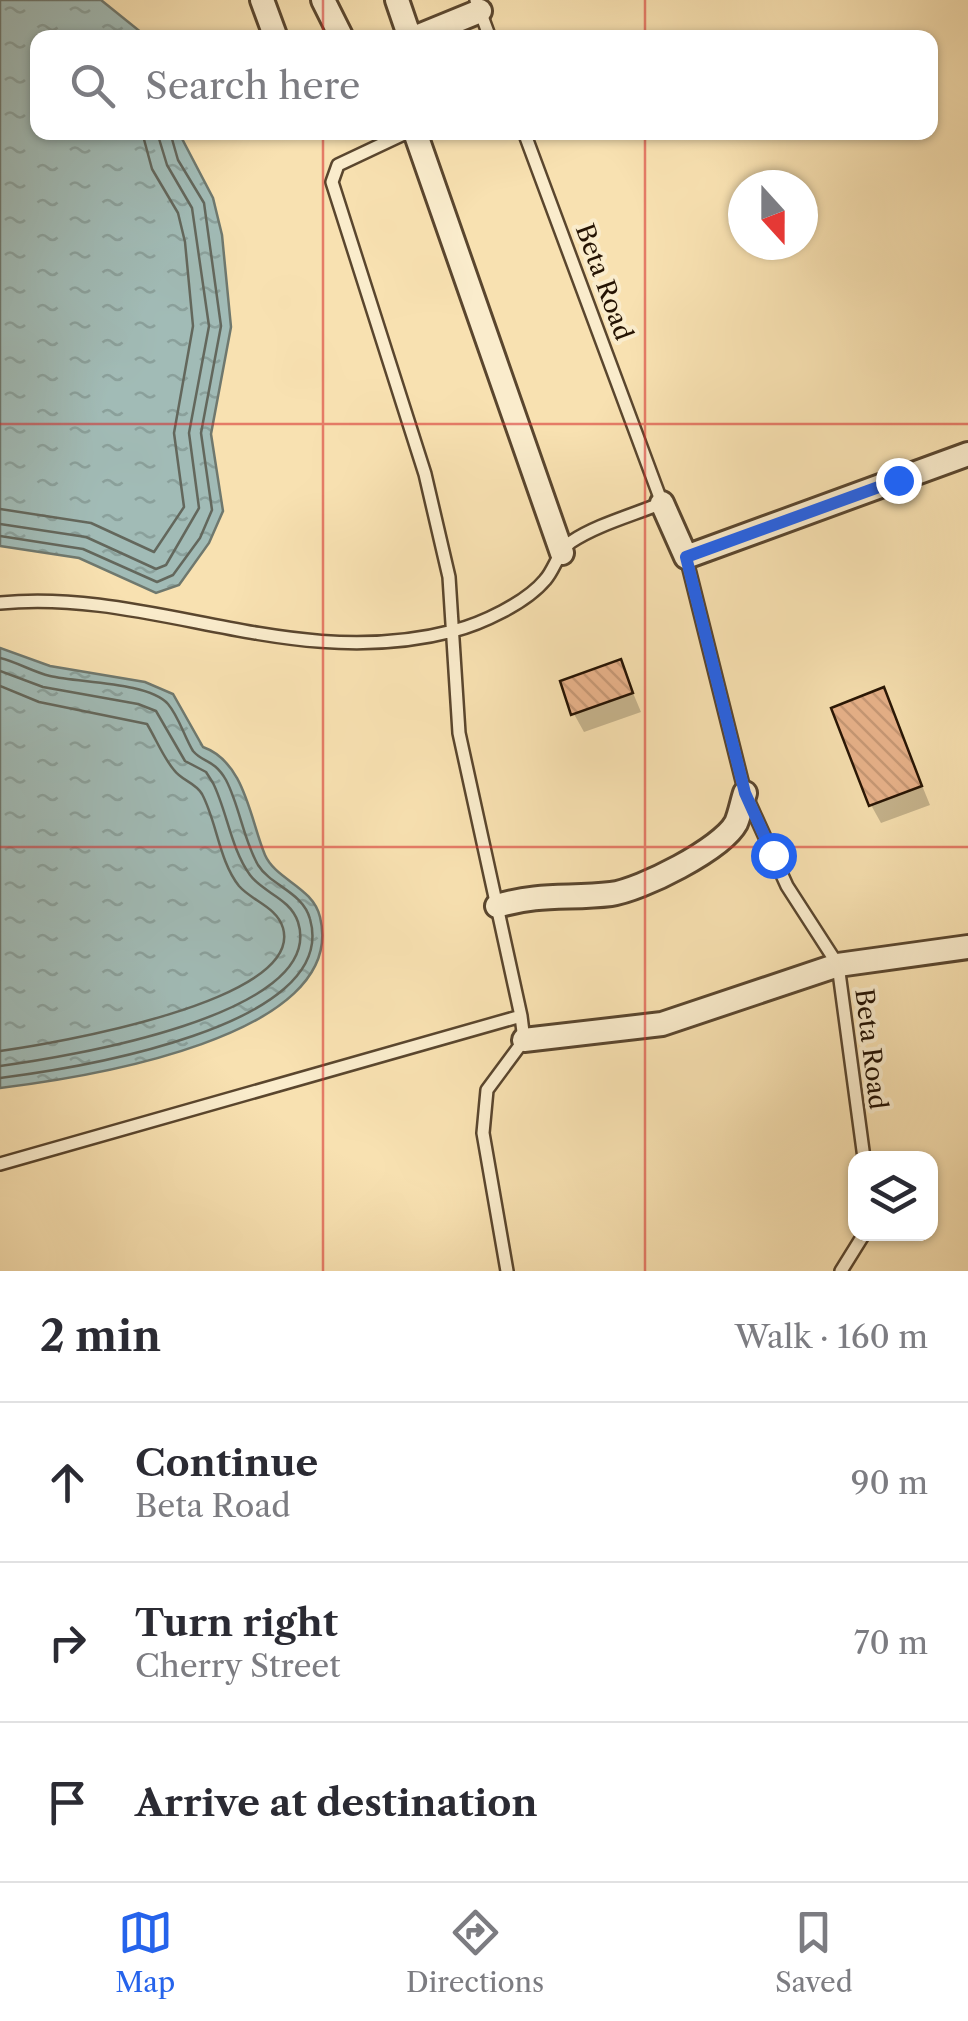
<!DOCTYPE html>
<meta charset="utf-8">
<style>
:root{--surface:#fff;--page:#f2f2f3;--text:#2b2b33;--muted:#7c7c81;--line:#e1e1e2;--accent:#2563eb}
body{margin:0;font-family:"Libre Caslon Text",serif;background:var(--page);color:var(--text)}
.controls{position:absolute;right:30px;bottom:30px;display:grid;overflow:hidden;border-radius:20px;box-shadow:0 2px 8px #0004}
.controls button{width:90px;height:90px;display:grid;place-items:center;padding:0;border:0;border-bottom:2px solid var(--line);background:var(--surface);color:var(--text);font:50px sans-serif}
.compass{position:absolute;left:728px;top:170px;width:90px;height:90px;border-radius:50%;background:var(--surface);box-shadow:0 2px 8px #0004;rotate:159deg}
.stop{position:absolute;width:30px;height:30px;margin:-22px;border:8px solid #2563eb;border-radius:50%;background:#fff}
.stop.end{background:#2563eb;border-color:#fff;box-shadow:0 2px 10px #0008}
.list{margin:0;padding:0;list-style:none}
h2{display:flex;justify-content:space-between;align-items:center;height:130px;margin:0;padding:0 40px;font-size:42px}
h2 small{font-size:32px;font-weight:400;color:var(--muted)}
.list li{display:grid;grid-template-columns:65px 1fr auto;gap:30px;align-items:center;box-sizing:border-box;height:160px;padding:0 40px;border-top:2px solid var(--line)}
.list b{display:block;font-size:38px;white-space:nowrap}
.list p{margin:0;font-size:32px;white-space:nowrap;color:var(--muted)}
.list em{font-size:32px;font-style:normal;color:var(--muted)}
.icon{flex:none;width:55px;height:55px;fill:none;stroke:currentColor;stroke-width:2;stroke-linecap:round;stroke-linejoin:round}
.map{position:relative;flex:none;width:968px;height:1271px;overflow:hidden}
.search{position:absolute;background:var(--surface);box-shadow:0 2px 8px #0004;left:30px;right:30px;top:30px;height:110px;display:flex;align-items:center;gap:25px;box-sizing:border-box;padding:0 35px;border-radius:20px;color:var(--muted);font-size:38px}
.sheet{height:610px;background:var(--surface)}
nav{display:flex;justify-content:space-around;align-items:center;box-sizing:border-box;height:140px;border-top:2px solid var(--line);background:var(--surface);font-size:28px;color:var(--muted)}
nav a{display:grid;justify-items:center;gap:5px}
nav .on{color:var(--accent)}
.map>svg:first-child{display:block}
.water{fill:url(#water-ripples);stroke:#6f786e;stroke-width:2.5}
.shadow{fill:#0003}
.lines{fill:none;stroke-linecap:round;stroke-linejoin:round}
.shore{stroke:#63675c;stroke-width:2.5}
.building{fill:url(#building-back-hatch);stroke:#251303;stroke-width:2.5}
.lane-casing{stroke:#5a462e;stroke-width:16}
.street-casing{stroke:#5a462e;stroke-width:28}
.lane{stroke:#faeccc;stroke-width:11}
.street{stroke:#faeccc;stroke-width:22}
.route{stroke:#2563eb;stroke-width:12}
.grid{fill:none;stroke:#d62828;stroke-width:2.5;stroke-opacity:0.55}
.labels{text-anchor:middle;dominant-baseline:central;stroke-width:8;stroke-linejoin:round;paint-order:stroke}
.street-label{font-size:25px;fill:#251303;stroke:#faeccc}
</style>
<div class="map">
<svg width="968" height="1271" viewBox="0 0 968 1271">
<defs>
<pattern id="water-ripples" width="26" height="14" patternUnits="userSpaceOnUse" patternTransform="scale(2.5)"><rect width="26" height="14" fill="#a1bbb6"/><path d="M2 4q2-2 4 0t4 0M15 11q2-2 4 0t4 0" fill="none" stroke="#8aa09b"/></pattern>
<pattern id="building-back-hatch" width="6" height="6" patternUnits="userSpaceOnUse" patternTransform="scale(2.5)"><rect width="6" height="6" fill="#e9b38b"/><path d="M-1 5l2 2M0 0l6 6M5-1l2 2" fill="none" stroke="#c89976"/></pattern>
</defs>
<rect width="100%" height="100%" fill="#f8e1b1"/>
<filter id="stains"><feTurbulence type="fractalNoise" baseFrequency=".002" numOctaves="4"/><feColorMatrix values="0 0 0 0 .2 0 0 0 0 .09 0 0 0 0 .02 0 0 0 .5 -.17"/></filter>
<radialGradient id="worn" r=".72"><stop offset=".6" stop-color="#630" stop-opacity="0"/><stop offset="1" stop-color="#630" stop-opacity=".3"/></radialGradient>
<!-- water -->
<path class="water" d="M0,0H101L142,33L144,37L38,38V132L179,133L213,198L222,235L231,327L211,434L223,511L209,543L179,585L156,593L79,558L0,546Z
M0,648L50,666L145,682L173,694L203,747C245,762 250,819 265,855C276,880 313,887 320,917C350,1038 81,1078 0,1088Z"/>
<!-- shadow -->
<path class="shadow" d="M620,662L641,712L584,732L574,714Z
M883,690L930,805L881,823L871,805Z"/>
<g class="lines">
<!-- shore -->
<path class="shore" d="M0,509L91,523L154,552L184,507L174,433L193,326L185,242L178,213L152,169L142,132
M0,524L86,537L156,569L166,565L199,508L189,433L209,326L192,208L167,165L157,132
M0,536L83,549L157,582L173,575L200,538L212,510L201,433L221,326L204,203L178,160L170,132
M0,658C17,662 33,672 50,676C79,683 148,682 168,704C179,717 184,736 193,751C203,763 214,759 226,780C240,807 243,839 258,865C271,886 303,892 310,919C341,1028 70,1069 0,1078
M0,671L43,687L138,704L156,711L185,761L206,772L213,783C227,811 231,849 250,875C263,893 290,898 298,922C328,1016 60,1058 0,1066
M0,686L39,702L147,724C156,739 163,757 174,770C182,781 195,782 202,794C217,822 219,861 239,886C252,901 277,907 283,928C304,1002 50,1044 0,1051"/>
</g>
<!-- building -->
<path class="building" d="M621,659L633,693L571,715L560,681Z
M884,687L922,786L869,806L831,708Z"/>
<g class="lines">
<!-- lane casing -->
<g class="lane-casing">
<path id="lane" d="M476,0L490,38
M408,132L338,165L332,182L425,474L449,577L459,733L521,1016L524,1040L487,1090L483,1133L507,1271
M686,557L745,793L787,886L838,965L864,1158
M0,603C153,588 291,673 453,631C481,624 526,603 545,580C555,569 558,551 571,542C596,525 633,515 662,503L524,132
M0,1164L521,1016
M841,1271L864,1234"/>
</g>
<!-- street casing -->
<g class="street-casing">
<path id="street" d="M262,0L276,38
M323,0L342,38
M397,0L410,38
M414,38L480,11
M415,132L562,553
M662,503L686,557L968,454
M497,906C540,893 569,899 611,894C641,890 722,849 736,823C740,814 742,802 745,793
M524,1040L662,1024L838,965L968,947"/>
</g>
<!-- lane -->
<use href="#lane" class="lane"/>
<!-- street -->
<use href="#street" class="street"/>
</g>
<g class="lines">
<!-- route -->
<path class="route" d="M773,855L745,793L686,557L898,480"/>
</g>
<!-- grid -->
<path class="grid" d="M323,0V38M645,0V38M323,132V1271M645,132V1271M0,424H968M0,847H968"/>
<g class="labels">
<!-- street labels -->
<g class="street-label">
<text transform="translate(604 282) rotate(70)">Beta Road</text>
<text transform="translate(871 1049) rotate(83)">Beta Road</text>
</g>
</g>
<rect width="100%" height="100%" filter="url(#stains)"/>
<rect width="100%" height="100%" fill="url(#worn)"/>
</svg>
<div class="controls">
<button><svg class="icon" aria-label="layers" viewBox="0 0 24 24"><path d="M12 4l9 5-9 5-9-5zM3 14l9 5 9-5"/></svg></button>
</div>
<svg class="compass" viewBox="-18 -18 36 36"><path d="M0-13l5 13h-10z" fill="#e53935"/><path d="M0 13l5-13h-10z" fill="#7c7c81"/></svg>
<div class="stop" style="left:773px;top:855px"></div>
<div class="stop end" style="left:898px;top:480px"></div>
<div class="search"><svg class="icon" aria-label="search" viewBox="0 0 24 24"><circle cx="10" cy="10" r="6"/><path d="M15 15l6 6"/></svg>Search here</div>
</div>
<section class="sheet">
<h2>2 min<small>Walk · 160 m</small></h2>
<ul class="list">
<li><svg class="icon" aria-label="ahead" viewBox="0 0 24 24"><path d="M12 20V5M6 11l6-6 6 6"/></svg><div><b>Continue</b><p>Beta Road</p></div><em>90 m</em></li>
<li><svg class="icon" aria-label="right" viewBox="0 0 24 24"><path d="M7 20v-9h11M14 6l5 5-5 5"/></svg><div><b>Turn right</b><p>Cherry Street</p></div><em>70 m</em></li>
<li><svg class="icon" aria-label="arrive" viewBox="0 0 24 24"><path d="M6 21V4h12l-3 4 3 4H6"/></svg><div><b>Arrive at destination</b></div></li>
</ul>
</section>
<nav>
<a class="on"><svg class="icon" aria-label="map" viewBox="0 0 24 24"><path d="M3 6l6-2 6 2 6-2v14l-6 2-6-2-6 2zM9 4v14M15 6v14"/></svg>Map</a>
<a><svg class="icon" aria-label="directions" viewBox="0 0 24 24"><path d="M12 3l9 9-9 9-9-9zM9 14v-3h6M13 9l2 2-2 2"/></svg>Directions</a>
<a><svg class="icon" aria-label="saved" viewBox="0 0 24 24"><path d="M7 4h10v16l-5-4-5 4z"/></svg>Saved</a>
</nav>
